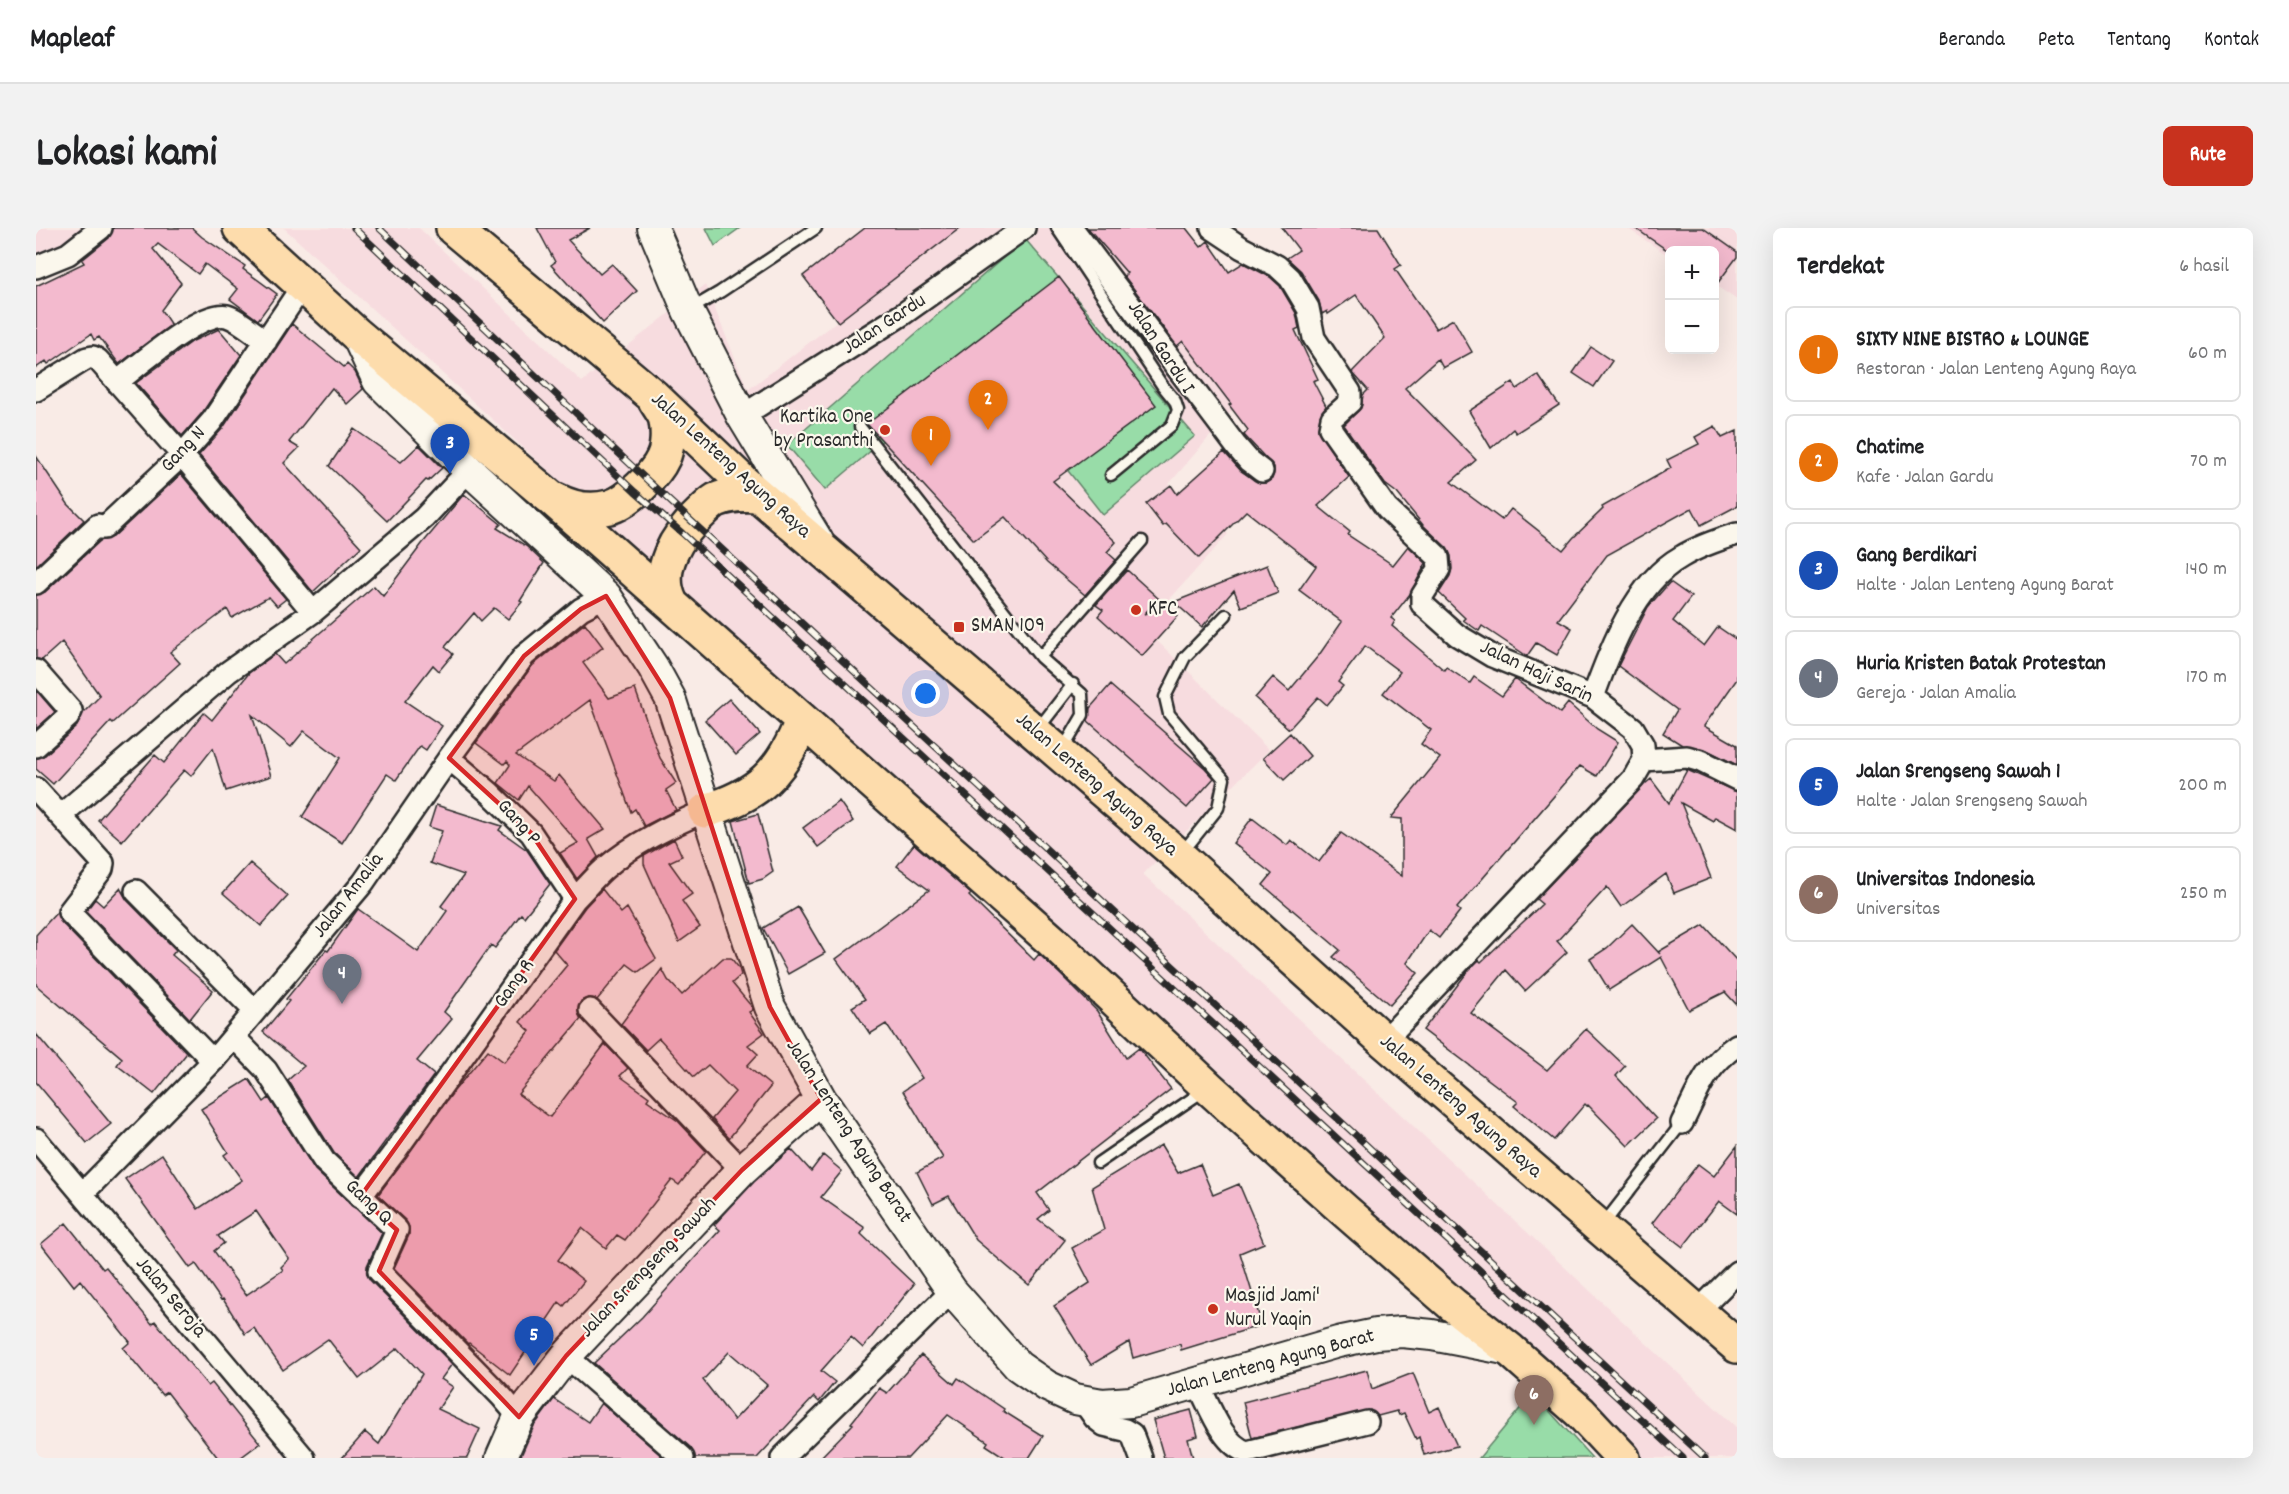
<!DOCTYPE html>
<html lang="id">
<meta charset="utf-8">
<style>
:root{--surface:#fff;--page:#f2f2f2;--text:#202124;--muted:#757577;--line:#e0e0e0;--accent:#c8321e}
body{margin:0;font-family:Dekko,sans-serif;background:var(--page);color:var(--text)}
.controls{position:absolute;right:18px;top:18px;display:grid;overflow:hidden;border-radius:9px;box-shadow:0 6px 24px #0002}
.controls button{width:54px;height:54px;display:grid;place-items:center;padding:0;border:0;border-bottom:2px solid var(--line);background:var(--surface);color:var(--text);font:30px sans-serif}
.you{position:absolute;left:890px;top:466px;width:21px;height:21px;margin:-15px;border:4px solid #fff;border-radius:50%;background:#1a73e8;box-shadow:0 0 0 9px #1a73e833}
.badge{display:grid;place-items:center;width:39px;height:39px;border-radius:50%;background:var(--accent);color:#fff;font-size:20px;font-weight:700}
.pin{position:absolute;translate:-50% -50px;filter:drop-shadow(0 2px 3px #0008)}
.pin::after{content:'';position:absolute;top:32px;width:21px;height:18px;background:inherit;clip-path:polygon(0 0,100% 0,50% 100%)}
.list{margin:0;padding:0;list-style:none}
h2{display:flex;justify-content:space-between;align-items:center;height:78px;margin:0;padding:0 24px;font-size:26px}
h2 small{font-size:20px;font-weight:400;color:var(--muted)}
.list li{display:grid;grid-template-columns:39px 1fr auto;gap:18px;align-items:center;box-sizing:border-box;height:96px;margin:0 12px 12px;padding:0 12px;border:2px solid var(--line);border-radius:9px}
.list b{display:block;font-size:22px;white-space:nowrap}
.list p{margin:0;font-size:20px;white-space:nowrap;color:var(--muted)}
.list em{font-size:20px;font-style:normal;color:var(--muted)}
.map{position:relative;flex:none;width:1701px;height:1230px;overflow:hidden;border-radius:9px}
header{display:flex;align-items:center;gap:36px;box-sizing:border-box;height:84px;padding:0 30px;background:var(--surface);border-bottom:2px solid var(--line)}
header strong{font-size:28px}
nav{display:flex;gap:33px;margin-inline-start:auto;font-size:21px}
.intro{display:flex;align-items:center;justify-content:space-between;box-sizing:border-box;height:144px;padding:0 36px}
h1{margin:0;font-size:42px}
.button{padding:15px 27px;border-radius:9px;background:var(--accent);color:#fff;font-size:21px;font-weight:700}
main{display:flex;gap:36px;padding:0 36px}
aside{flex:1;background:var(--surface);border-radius:9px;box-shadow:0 6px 24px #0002}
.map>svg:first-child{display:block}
.built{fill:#f7dcdf}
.green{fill:#98dca8;stroke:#62846a;stroke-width:1.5}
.building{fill:#f3bace;stroke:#2b2b2b;stroke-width:1.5;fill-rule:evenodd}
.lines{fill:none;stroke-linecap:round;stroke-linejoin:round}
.lane-casing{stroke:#2b2b2b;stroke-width:15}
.street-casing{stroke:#2b2b2b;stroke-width:26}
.secondary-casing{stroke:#2b2b2b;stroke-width:34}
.primary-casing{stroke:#2b2b2b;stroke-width:38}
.lane{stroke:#fbf7ec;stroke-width:10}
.street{stroke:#fbf7ec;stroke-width:21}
.secondary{stroke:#fbf7ec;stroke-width:30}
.primary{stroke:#fddcac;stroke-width:33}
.rail-casing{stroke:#2b2b2b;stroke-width:7}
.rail{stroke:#fbf7ec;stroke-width:4.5;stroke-dasharray:14;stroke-linecap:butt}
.marked{fill:#d62828;fill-opacity:0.2;stroke:#d62828;stroke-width:4.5;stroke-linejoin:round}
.poi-dot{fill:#c8321e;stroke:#fbf7ec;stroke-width:2}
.labels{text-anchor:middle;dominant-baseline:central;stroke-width:4.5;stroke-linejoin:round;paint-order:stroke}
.street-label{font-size:21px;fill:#2b2b2b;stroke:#fbf7ec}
.poi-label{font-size:21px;fill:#2b2b2b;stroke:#fbf7ec;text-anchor:start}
</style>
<header>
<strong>Mapleaf</strong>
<nav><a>Beranda</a><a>Peta</a><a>Tentang</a><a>Kontak</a></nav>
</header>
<div class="intro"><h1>Lokasi kami</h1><a class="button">Rute</a></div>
<main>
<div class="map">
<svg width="1701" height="1230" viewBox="0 0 1701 1230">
<rect width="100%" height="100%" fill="#f9ebe6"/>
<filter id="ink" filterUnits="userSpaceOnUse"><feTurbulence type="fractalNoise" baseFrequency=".0167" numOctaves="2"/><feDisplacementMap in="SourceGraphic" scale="12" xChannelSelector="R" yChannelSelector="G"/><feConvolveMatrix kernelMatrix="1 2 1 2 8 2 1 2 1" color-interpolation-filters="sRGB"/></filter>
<g filter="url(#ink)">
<!-- built -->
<path class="built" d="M0,0H55L44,9L0,33Z
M248,0H383L546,154L669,57L712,162L921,0H1093L1216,159L1133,256L1192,306L1108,400L1233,522L1107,646L1701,1200V1230H1599L1550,1176L950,632L629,350Z
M1591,0H1701V72L1679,57L1678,22H1634L1633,28Z"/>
<!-- green -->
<path class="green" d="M670,0H704L679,18Z
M989,11L1159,208L1067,287L1025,234L851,209L789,262L751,217Z
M1497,1165L1556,1230H1443Z"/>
<!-- building -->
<path class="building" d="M77,0H156L166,9L209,38L207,41L241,66L222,92L194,71L202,61L169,36L162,46L122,16L117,21L145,55L125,82L135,97L83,136L63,109L58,112L55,106L12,136L10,133L0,140V58L48,35L46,32L73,10Z
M501,0H554L532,12L564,46L576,36L601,63L567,95L515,37L519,34Z
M829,0H924L802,94L767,48Z
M1052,0H1150L1165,19L1172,13L1193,44L1207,35L1234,49L1244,58L1260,85L1263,100L1259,102L1282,151L1277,153L1290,178L1284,188L1282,203L1313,249L1282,278L1314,304L1312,307L1357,337L1372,318L1390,335L1374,366L1355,390L1359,393L1356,398L1408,442L1410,439L1434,455L1438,449L1466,468L1479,451L1524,485L1532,475L1561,501L1582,514L1561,548L1544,538L1421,680L1424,683L1403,710L1393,702L1371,735L1382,745L1354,777L1297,729L1304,722L1227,657L1236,646L1197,615L1216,590L1251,617L1255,612L1283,634L1305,605L1366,648V591L1355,590L1404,530L1385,516L1395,502L1347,465L1364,444L1329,418L1302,454L1307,458L1291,477L1282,469L1253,501L1219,470L1237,449L1253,463L1283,427L1306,394L1263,362L1280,338L1210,283L1163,330L1130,296L1127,298L1110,276L1135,257L1141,266L1188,224L1205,243L1224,255H1230L1236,251L1238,245V239L1208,207L1212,202L1193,177L1195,176L1147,113L1141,118L1088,48L1091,45Z
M1246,0H1342L1365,37L1359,41L1400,101L1417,91L1436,124L1407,140L1402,131L1369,160L1440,232L1415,254L1466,292L1475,281L1527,322L1537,310L1567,281L1566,279L1635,240L1631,232L1663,216L1659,209L1679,198L1686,210L1701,203V278L1665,297L1656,280L1571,327L1522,392L1536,400L1521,427L1500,415L1491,428L1446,398L1443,403L1427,392L1429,390L1403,365L1414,348L1416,341L1415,328L1411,320L1387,297L1361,265L1349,256L1308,197L1325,180L1327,167L1332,162L1316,144L1349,110L1320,67L1292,86L1291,83L1286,86L1283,73L1265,43L1251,30L1263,22Z
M1599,0H1667L1701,24V29L1678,60V22H1631Z
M1023,49L1120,177L1017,253L1080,314L1071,324L1080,332L1049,367L1011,335L969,289L938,312L831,196Z
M256,96L308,139L311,136L319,144L327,161L311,176L296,160L253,214L263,220L248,235L325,319L277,364L163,227L187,200Z
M183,101L205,127L166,185L146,208L100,155L157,113Z
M1555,119L1576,133L1558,159L1537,145Z
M1502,147L1523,177L1480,205L1477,201L1455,220L1433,183L1477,154L1481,161Z
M318,201L365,234L383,217L406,240L392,253L390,252L351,293L293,238Z
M0,228L32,276L48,292L0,338Z
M145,246L250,371L241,378L233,369L196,390L191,381L134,424L144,435L77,495L75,493L17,556L0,541V530L9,527L41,498L47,485L64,468L26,414L6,432L0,431V367L9,364L64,313L77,309Z
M428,266L465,296L461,300L490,318L508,335L484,373L486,374L472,391L458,380L445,393L438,385L409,419L417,426L403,443L397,437L369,473L406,498L390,522L384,518L360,552L351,546L306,615L266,589L304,530L268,503L255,519L216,487L235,548L190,563L177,520L155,548L148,542L86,613L62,592L119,527L128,535L168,485L176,492L213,445L239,426L248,436L338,358L347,368L386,316Z
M1231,337L1242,365L1205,379L1198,362L1166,399L1138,374Z
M1091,342L1123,371L1108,386L1130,377L1142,388L1106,428L1062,388L1067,382L1060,377Z
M1634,354L1655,369L1637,393L1668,418L1682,399L1701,412V451L1668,498L1701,517V537L1669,521L1646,517L1627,505L1641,482L1582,438L1612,379Z
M549,395L567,419L547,435L573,470L599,461L624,530L640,555L630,562L640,582L608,598L599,581L595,584L554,472L480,527L518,553L523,547L569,601L552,611L562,629L541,651L524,625L542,615L492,558L483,572L462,555L474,537L471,533L468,536L440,515L496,438Z
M1074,457L1169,540L1178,550L1151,580L1052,493L1054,480Z
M0,462L19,484L0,501Z
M693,471L724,506L700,527L669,492Z
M1254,505L1274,528L1248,552L1227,530Z
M1651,542L1701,564V601L1679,589L1677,593L1645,575L1675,650L1638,665L1630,646L1585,679L1571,659L1521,713L1531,724L1489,763L1470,742L1435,785L1511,842L1550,801L1589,838L1580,848L1620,891L1592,918L1552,877L1551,878L1549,876L1518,912L1478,878L1482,874L1387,802L1433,742L1443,732L1445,734L1506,676L1500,671L1609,556L1615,551L1633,575Z
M803,573L817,593L782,619L767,600Z
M400,577L466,598L463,602L491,622L514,656L488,689L485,686L459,720L455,717L408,784L416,791L381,833L398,847L323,949L298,925L252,852L268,838L227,804L253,773L250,771L290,722L292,723L322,681L382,724L411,683L405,678L428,647L394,635L406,603L393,599Z
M722,586L737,644L727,651L713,655L697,593Z
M638,611L646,628L633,634L656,666L646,673L664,699L643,714L608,636V628Z
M878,616L935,666L933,668L998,732L1003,726L1025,747L1061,783L1090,830L1103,820L1135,861L1001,965L1013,982L1002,991L1029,1012L993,1057L940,1012L913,968L897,976L881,944L907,930L867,863L886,850L850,796L834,806L816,779L829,771L800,731L893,662L861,638Z
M214,635L252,668L225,698L187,665Z
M84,660L91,672L140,722L136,727L177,762L154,791L50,683L59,671L67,678Z
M566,661L585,685L591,680L620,731L602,744L591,736L561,772L552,770L545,773L542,784L545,791L482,866L514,889L569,816L592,840L584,848L613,869L611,872L642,893L670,923L643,957L636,952L589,1012L581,1007L570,1020L546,1000L522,1032L548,1053L528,1078L523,1074L474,1147L433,1115L432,1116L358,1040L373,1007V999L370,993L342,967L418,863L452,822L468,834L494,803L484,794L531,737L518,722L549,679Z
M762,679L789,725L752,746L727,700Z
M21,684L24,693L151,825L118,866L81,837L86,830L0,757V707Z
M1596,696L1624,726L1622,724L1668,697L1701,733V777L1689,764L1653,782L1625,729L1573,762L1554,731L1571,720Z
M687,730H695L703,740L705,747L696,755L716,779L717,782L713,784L728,805L712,817L722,826L711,838L735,858L693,910L676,891L699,864L672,837L658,849L623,810L610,822L585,796L626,741L632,752L646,767Z
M0,806L75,896L51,915L0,854Z
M213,851L228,874L233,870L279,942L346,1005L331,1038V1046L334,1052L416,1136L405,1151L417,1159L402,1181L444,1201L431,1230H306L329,1204L343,1216L386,1146L362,1120L323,1151L292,1111L247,1142L218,1100L209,1106L187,1071L185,1072L160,1036L154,1040L89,951L126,926L162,981L206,952L188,927L192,924L165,881ZM220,983L253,1031L245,1039L247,1042L210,1067L178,1023L188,1015L182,1008Z
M1125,917L1142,945L1164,936L1177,967L1203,956L1228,1015L1204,1025L1226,1097L1145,1122L1144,1116L1097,1130L1093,1114L1055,1137L1018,1078L1054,1055L1036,1020L1068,1002L1056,959Z
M1701,918V986L1683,973L1647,1019L1616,995L1662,936L1678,948Z
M755,921L775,943L787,927L806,943L785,969L829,1000L825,1006L878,1056L827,1120L815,1109L785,1143L799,1154L783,1174L778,1169L721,1230H659L655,1220L558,1135L606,1089L684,1002L678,997L718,954ZM693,1124L731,1157L698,1192L667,1152Z
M30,995L67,1041L70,1039L116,1096L119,1093L172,1158L176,1155L224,1215L204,1230H182L131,1164L126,1167L87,1120L94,1114L44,1052L38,1058L5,1016Z
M885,1127L918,1156L922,1150L968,1181L967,1183L1007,1208L993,1230H970L950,1217L952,1214L912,1187L872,1230H784L817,1196L815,1195L843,1160L851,1165Z
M1331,1142L1336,1161L1377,1145L1393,1184L1403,1179L1421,1218L1388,1227L1383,1209L1380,1211L1368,1185L1363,1187L1361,1183L1342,1188L1334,1182L1216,1210L1207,1174Z
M518,1171L552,1194L565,1175L628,1230H484L498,1198Z
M1155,1182L1162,1208L1152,1211L1157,1230H1128L1117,1192Z"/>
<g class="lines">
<!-- lane casing -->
<g class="lane-casing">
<path id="lane" d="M1021,0L1126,157L1139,173L1142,182L1136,197L1075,247
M655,81L684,64L780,0
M824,199L1004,429L1046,466L1047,487L1026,523
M1004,429L1106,313
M1002,501L1037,456
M1145,626L1182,580L1188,551L1133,486L1129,469L1149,429L1190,387
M1062,935L1170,861
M1566,998L1646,895"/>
</g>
<!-- street casing -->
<g class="street-casing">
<path id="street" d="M1036,0L1200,218L1213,233L1226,243
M1176,0L1206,20L1241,38L1254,50L1272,80L1278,110L1314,164V174L1296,190L1294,200L1351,281L1402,329L1403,341L1386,368V376L1421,407L1456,428L1557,469L1597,500L1607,517L1608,532L1597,551L1348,813
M0,39L32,26L65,0
M81,154C102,138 165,82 191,88C204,92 219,106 230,113
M0,162L51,130L57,129L62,132L146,227L277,384
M706,188L867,86L988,0
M0,355L62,297L65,300H68L146,227L176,193L267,57
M0,443L35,483L32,489L0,518
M1557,469C1574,422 1599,355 1645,329C1663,318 1681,312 1701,306
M413,530L454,565L495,605L539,671
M1608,532L1651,529L1665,533L1701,551
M0,561L67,635L66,641L33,684L177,833
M24,588L192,444L277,384L388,290L433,242
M100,663L219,783
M554,782L706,942
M198,809L230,842L288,933L361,1002L343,1043L466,1169L483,1189
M1646,895C1663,861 1669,839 1701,817
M0,911L268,1230
M47,965L177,833L327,655L413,530L488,428L545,381L570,368
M324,969L361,921L539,671C549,661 558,650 568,641C598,615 634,598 669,583
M1661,1084L1701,1044
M530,1128L647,1230
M1161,1154C1173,1176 1186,1217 1211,1224L1331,1194
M1047,1173L1059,1190L1068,1197L1089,1202L1096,1206L1105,1230
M746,1230L916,1063"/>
</g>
<!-- secondary casing -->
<g class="secondary-casing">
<path id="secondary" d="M617,0L652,83L706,188L782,313
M320,106L342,153L433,242L570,368L617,439L634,470L734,779L785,871L916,1063L982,1138L1011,1158L1039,1171L1066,1176L1095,1174L1302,1114L1340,1106L1366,1104L1396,1107L1474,1122
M465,1230L483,1189L530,1128L706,942L785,871"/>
</g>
<!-- primary casing -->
<g class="primary-casing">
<path id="primary" d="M204,0L320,106L514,269L1016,713L1173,860L1308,982L1417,1077L1474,1122L1544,1184L1587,1230
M417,0L617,168L706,253L1143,628L1348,813L1701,1118
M520,272C537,281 554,284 573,279C591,275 620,246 627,230C632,220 632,204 630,193C629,186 623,179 619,172
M635,375C618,342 641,307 666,284C670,280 675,275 680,272C694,266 707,266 722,267
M669,583C722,567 746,545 766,493"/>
</g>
<!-- lane -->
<use href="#lane" class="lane"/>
<!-- street -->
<use href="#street" class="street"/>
<!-- secondary -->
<use href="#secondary" class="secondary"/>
<!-- primary -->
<use href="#primary" class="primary"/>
<!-- rail casing -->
<g class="rail-casing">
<path id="rail" d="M318,0L599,264L646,305L1647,1230
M343,0L611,252L1669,1230"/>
</g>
<!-- rail -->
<use href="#rail" class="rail"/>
</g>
</g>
<!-- marked area -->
<path class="marked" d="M570,368L634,470L734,779L785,871L706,942L530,1128L483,1189L343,1043L361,1002L324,969L539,671L495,605L413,530L488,428L545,381Z"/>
<!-- markers -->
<g class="poi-dot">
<circle cx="849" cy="202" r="6"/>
<circle cx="1100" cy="382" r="6"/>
<rect x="917" y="393" width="12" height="12" rx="3"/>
<circle cx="1177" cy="1081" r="6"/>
</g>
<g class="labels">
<!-- street labels -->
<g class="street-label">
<text transform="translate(849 97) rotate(-33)">Jalan Gardu</text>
<text transform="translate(1124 120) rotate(57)">Jalan Gardu I</text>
<text transform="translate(148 222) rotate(-47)">Gang N</text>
<text transform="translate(694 238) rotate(42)">Jalan Lenteng Agung Raya</text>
<text transform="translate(1500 445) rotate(25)">Jalan Haji Sarin</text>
<text transform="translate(1060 557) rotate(41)">Jalan Lenteng Agung Raya</text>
<text transform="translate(482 595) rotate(48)">Gang P</text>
<text transform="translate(313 668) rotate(-52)">Jalan Amalia</text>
<text transform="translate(479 756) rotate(-55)">Gang R</text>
<text transform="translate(1424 879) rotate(41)">Jalan Lenteng Agung Raya</text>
<text transform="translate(812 904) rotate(57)">Jalan Lenteng Agung Barat</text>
<text transform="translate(332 975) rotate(43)">Gang Q</text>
<text transform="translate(613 1040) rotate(-46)">Jalan Srengseng Sawah</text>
<text transform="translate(134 1070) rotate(50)">Jalan Seroja</text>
<text transform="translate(1235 1136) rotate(-15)">Jalan Lenteng Agung Barat</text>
</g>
<!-- poi labels -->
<g class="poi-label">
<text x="837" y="190" text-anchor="end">Kartika One<tspan x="837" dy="24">by Prasanthi</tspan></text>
<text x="1112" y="382">KFC</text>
<text x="935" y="399">SMAN 109</text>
<text x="1189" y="1069">Masjid Jami'<tspan x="1189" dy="24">Nurul Yaqin</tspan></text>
</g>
</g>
</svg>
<div class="controls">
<button>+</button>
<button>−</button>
</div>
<div class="you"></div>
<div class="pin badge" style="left:895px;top:238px;background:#e8710a">1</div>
<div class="pin badge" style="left:952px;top:202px;background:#e8710a">2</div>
<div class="pin badge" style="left:414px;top:246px;background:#1a4fb4">3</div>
<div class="pin badge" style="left:306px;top:776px;background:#6b7280">4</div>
<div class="pin badge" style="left:498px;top:1138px;background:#1a4fb4">5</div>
<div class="pin badge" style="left:1498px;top:1197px;background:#8d6e63">6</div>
</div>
<aside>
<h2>Terdekat<small>6 hasil</small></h2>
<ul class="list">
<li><span class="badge" style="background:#e8710a">1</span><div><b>SIXTY NINE BISTRO &amp; LOUNGE</b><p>Restoran · Jalan Lenteng Agung Raya</p></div><em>60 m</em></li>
<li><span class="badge" style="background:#e8710a">2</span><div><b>Chatime</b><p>Kafe · Jalan Gardu</p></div><em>70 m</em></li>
<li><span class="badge" style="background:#1a4fb4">3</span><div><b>Gang Berdikari</b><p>Halte · Jalan Lenteng Agung Barat</p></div><em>140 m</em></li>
<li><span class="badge" style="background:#6b7280">4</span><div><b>Huria Kristen Batak Protestan</b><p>Gereja · Jalan Amalia</p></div><em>170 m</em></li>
<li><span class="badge" style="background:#1a4fb4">5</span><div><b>Jalan Srengseng Sawah 1</b><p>Halte · Jalan Srengseng Sawah</p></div><em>200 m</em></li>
<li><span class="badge" style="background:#8d6e63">6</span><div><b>Universitas Indonesia</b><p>Universitas</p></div><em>250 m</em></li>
</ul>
</aside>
</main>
